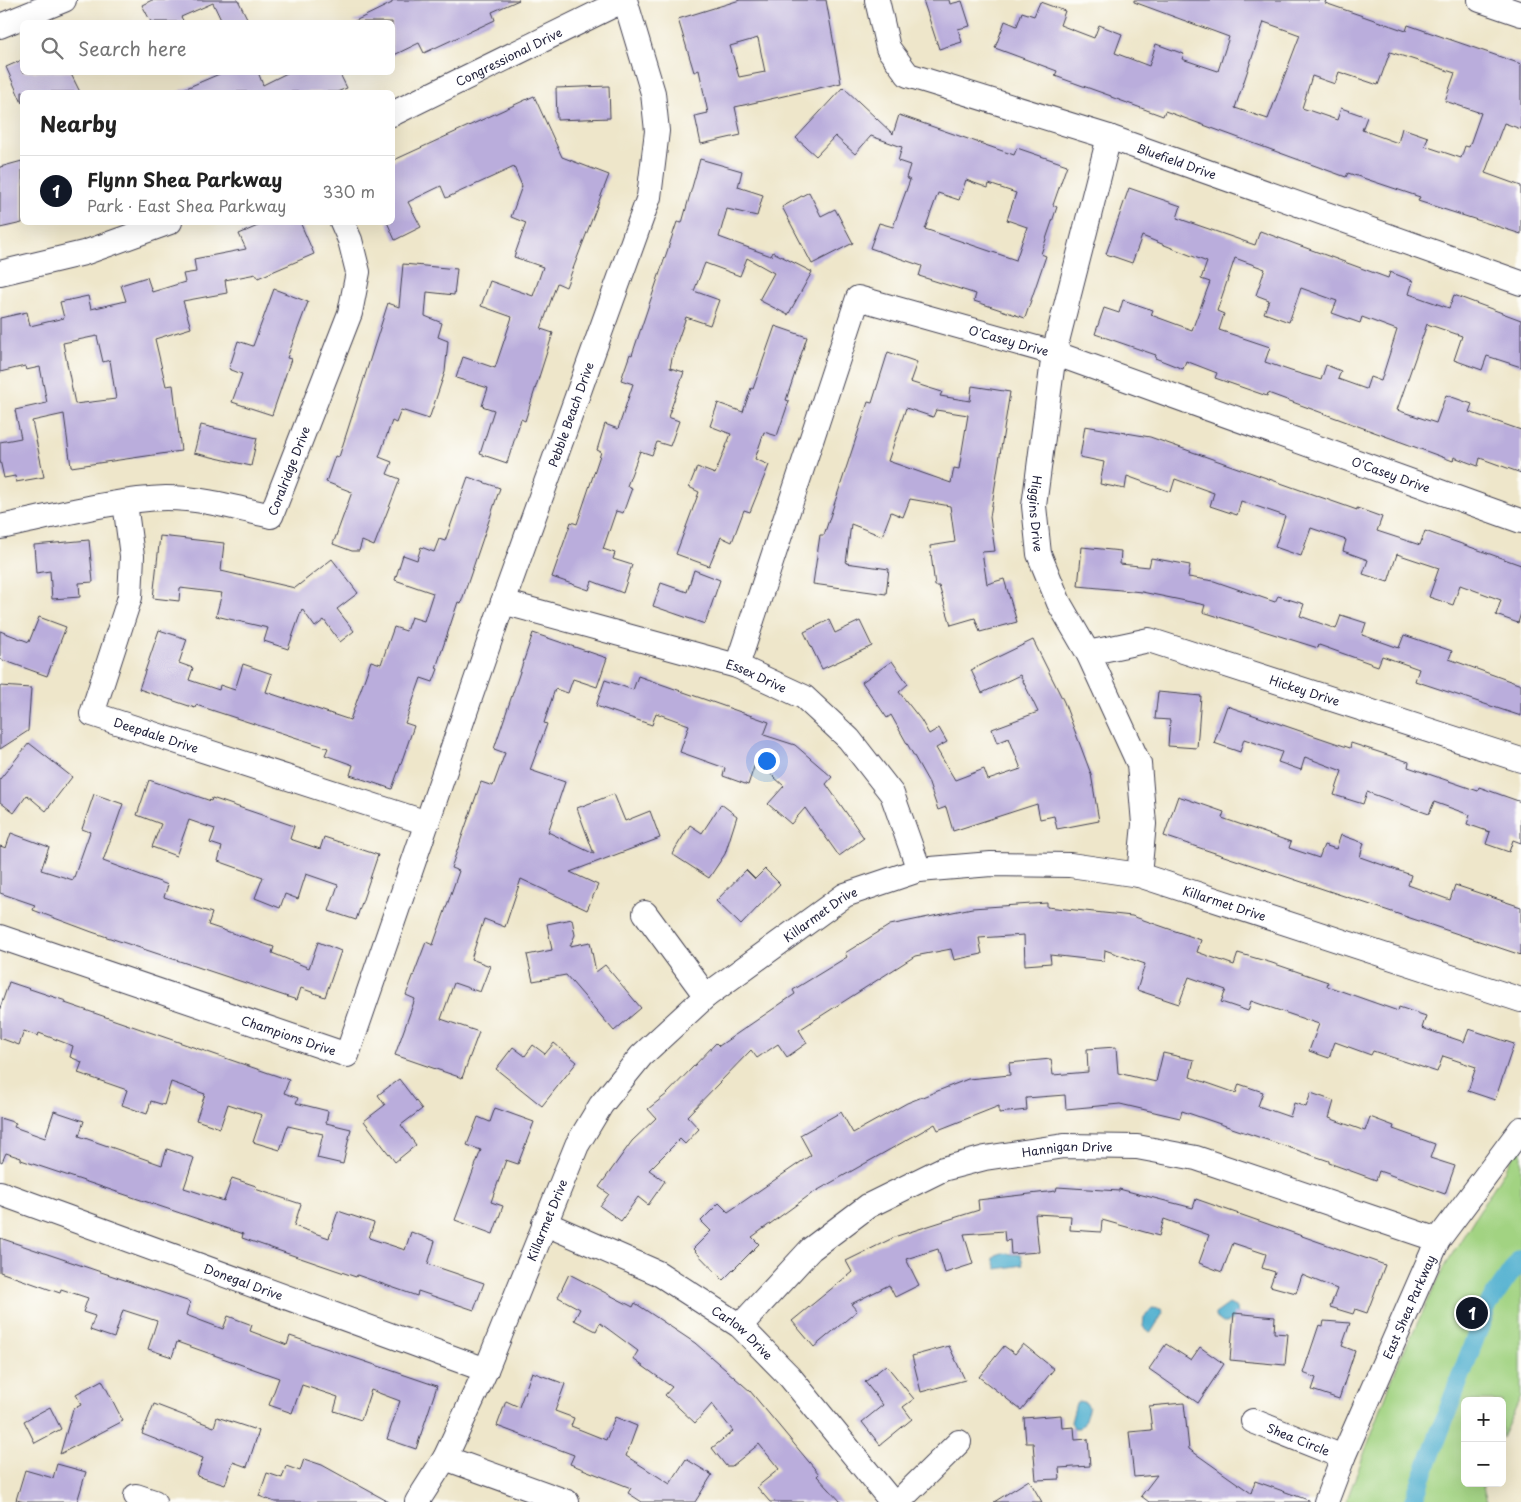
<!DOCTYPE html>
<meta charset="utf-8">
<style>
:root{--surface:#fff;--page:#f6f6f6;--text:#222;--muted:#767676;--line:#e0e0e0;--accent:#111827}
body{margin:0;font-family:"Playpen Sans",sans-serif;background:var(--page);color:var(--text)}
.controls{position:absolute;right:15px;bottom:15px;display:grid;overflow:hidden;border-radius:8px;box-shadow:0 5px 20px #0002}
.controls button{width:45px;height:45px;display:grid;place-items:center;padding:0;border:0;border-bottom:1px solid var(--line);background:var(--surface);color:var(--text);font:25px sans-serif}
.you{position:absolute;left:766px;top:760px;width:18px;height:18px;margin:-12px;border:4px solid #fff;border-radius:50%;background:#1a73e8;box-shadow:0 0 0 8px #1a73e833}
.badge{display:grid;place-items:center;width:32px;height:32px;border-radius:50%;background:var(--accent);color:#fff;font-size:16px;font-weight:700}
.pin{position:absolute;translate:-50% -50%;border:2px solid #fff;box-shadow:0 1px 5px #0006}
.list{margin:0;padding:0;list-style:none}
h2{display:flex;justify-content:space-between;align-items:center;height:65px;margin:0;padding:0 20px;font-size:21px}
h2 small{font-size:16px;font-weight:400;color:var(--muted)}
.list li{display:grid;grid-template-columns:32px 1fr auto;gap:15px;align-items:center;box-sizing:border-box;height:70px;padding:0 20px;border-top:1px solid var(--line)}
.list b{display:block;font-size:19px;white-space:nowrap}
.list p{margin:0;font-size:16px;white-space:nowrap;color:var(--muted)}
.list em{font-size:16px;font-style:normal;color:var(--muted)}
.icon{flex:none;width:28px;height:28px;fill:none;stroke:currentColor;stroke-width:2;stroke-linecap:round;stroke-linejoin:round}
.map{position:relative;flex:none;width:1521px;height:1502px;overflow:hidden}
.search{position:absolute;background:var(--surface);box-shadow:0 5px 20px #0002;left:20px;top:20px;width:375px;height:55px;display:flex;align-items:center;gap:12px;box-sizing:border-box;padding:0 18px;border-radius:8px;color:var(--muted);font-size:19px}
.panel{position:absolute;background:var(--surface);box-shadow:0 5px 20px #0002;left:20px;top:90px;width:375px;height:135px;border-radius:8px}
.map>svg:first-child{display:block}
.green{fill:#a2d382;stroke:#627a5e}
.water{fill:#52b1d0;stroke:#3a6a86}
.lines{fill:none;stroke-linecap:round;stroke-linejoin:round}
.canal{stroke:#52b1d0;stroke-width:19}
.building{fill:#baaddc;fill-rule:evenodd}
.minor-casing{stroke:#413f50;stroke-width:26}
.minor{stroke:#fff;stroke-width:24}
.labels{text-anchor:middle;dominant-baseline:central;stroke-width:4;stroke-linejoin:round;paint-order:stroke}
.street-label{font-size:12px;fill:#22223b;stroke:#fdfcf7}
</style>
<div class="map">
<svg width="1521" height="1502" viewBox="0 0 1521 1502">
<rect width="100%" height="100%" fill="#fdfcf7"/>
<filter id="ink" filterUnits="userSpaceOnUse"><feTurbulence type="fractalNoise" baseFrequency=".02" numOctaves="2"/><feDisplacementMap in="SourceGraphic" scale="10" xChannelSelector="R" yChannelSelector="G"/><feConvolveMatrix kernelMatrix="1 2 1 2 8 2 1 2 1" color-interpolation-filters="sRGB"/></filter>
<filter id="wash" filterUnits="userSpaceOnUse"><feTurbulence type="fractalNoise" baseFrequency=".0096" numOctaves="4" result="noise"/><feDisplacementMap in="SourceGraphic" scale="20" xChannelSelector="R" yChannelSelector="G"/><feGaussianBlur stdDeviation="1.12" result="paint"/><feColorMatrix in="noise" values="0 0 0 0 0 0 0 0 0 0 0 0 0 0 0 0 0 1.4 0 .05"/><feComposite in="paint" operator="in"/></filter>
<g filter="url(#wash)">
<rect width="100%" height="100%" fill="#eee6ca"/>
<!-- green -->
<path class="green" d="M1521,1144V1396L1502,1438V1401H1465V1483H1482L1487,1502H1346L1399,1361L1446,1264Z"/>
<!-- water -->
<path class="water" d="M1002,1253L1021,1255L1023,1265L997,1269L993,1258L996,1255Z
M1229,1304L1237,1308L1238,1315L1227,1323H1223L1215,1317V1314Z
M1152,1308L1161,1309L1163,1313L1152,1331L1149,1332L1143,1327L1144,1318Z
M1080,1401L1086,1403L1089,1407L1083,1425L1079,1428H1074L1071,1422L1076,1403Z"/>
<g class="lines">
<!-- canal -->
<path class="canal" d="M1413,1502L1487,1307L1521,1258"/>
</g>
<g id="blocks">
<!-- building -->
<path class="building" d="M152,0H238L249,22H222L213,3L181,17L184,22H151L142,5Z
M392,0H519L492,12L495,20L424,53L419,43L392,56V22H353L392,3Z
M740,0H826L841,83L735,107L741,135L701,144L695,116L708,113L699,70L694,72L678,19ZM758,38L765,72L739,77L730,46Z
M923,0H949L950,4L962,1L970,26L958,29L962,42L939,49Z
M1134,0H1326L1325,3L1406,31L1408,25L1521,64V129L1504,123L1485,173L1521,186V234L1418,201L1420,197L1348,173L1346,177L1165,111L1163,116L1111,97V96L1055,76L1057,71L995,48L1005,21L1017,26L1022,12L1034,16L1040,2L1065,11L1060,25L1094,38L1099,25L1122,34L1115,53L1149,66L1156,44L1184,54L1182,59L1218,71L1229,37L1134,2ZM1264,22L1300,35L1268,119L1235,108ZM1390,52L1455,73L1445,101L1481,113L1469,147L1465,146L1461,158L1425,146L1428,137L1402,128L1398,143L1362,130L1367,117L1341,108L1337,120L1302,108L1312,76L1335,84L1339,72L1378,85Z
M22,60V72H70L80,92H22V103L6,67Z
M224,72H258L263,85L289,72H339L347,88L337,92H177Z
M609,86L610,118L557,120L556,88Z
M843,87L893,134L899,115L1014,155L1017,148L1067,165L1053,205L1057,207L1041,254L1046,256L1025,318L974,301L976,294L919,276L922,266L870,248L879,223L893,227L910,180L906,178L910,165L898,161L902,147L871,136L855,154L835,136L816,156L796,138ZM966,180L988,188L989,184L1016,193L1007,220L1027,227L1016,260L925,229L938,193L959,200Z
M534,96L562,157L609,175L566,287L557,283L541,329L553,333L525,421L521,419L507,463L480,454L494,410L482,406L488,388L456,378L463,357L495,368L512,317L481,306L490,281L533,296L543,267L514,257L526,223L511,217L522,186L514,167L446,198L441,186L408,202L421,227L395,240L387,222H392V161Z
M700,159L742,171L738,187L763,195L757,216L727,209L719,237L771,256L773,252L812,272L788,315L759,300L774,273L747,258L740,276L705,263L694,291L719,300L710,325L686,317L673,354L670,368L684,372L668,417L679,421L670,446L657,442L652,455L640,451L627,486L632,488L623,513L616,511L603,549L615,553L613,559L632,565L623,593L592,581L589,590L552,577L571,522L577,524L601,452L597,450L605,424L618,429L633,384L621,380L630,354L632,355L677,222L682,223Z
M22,161V223L0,228V167Z
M1129,188L1181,206L1177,218L1255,245L1260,231L1388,278L1390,272L1413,281L1409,294L1449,308L1454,295L1521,320V367L1487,356L1482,370L1454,360L1462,336L1427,324L1397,410L1436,423L1446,395L1472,404L1469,412L1521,430V473L1480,458L1478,466L1454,457L1453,461L1268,393L1267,396L1215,378L1217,373L1186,361L1183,369L1155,358L1156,355L1095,334L1104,308L1119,313L1123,300L1153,310L1151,315L1192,330L1210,282L1201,279L1207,262L1142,236L1132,263L1106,254ZM1235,258L1265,269L1256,295L1269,300L1264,313L1289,322L1301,288L1337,301L1332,313L1360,323L1362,317L1397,330L1381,381L1370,377L1366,389L1338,379L1341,371L1326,365L1321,380L1291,371L1265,362L1270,347L1219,330L1224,314L1217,311Z
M809,192L821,216L835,209L853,243L812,264L782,207Z
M267,222H300L314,254L258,278L256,274L225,280L227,293L183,301L191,328L155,339L166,386L173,385L181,451L71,467L64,414L32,421L44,477L16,482L15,476L4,478L0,460V442L21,438L15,410L47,403L40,367L26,370L25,366L0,372V318L27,312L30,326L64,318L60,302L88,296L91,309L126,301L121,285L147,277L152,292L185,282L183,274L196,272L194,259L246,249L239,234ZM97,336L103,362L110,360L116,399L75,404L63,343Z
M403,264L457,269L454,295L427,292L425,316L442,323L438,337L448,341L445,372L429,419L401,410L396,423L392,421L379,457L392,462L387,474L400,479L374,546L362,541L359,551H352L333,544L352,492L326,482L335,456L339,457L388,303L399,307Z
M274,289L308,302L287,358L291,359L272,415L232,402L242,374L229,369L238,341L253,346Z
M775,326L807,337L786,400L789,401L777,436L764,432L755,459L769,465L750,512L744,510L732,542L721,537L709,566L676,554L699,492L689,487L697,467L715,474L731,434L710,426L718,403L743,412L751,388L753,389Z
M888,352L917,362L910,382L942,392L940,396L970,401L972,386L1010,392L990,517L995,551L982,552L987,584L1004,579L1017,622L980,632L975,618L951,625L939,586H935L930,546L955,542L950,506L910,499L903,517L891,512L882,536L851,524L846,563L889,569L886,594L813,584L820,535H824L868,402L872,403ZM906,408L933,417L936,410L968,415L959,469L954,468L951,483L888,461Z
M201,425L257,438L251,466L194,453Z
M1085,426L1150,437L1357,510V508L1382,517L1377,531L1420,545L1425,531L1521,565V613L1518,623L1496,615L1501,600L1460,585L1453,605L1429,597L1439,568L1397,554L1388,582L1363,574L1368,560L1343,551L1346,540L1311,528L1301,556L1275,547L1285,516L1241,501L1237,515L1210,506L1214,493L1175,479L1171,492L1127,476L1125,489L1100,484L1104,462L1080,457Z
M468,477L500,488L461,603L458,602L436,668L438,669L433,682L421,678L405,723L414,726L392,789L350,775L353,765L325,755L328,748L196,705L195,708L139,689L159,630L187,639L179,663L193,668L189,680L219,690L220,685L235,690L243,664L272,674L266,692L350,720L371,661L381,664L394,627L406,631L411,617L424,621L433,593L395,580L403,555L417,560L421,547L434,552L439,539L445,541Z
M160,536L224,543L221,571L295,588L332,559L358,593L337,609L354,631L340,642L324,620L315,627L302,609L288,649L264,641L268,628L216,616L222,593L180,588L179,601L153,598Z
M89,540L93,582L79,583L80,597L52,599L50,571L36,573L34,545Z
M1082,547L1121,551L1120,564L1149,567L1151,558L1190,565L1188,577L1214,581L1275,602L1278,596L1304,604L1300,616L1336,629L1341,615L1366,623L1362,635L1399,648L1404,635L1452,651L1449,659L1521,685V716L1415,681L1419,669L1382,656L1378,666L1319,645L1318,648L1203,612L1205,605L1142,592L1078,586Z
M694,570L720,580L705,624L653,606L661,583L687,592Z
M39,617L66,627L47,676L0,659V631L29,642Z
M829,620L835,633L860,621L872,646L822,669L804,632Z
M533,633L607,658L597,687L573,679L568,693L555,689L544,723L547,724L530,770L565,782L548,832L594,854L577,808L614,794L625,821L650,811L660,838L570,872L598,885L587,910L521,879L505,927L484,919L471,959L490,966L480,992L454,983L441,1019L479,1032L462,1078L395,1055L415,999L406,995L426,942L433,945L459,871L451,868L481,782L493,786L505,753L494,749Z
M1033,640L1064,702L1091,774L1099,821L1057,829L1054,816L1040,819L1037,804L953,831L946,807L938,810L928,781L891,715L887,718L862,682L892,661L908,684L899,692L921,720L929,734L939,728L947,742L936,748L955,780L984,769L988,780L1021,769L1009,738L997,743L992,729L1038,712L1020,675L982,693L971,670Z
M638,676L769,722L764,735L795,745L832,777L826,784L864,838L839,856L805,808L791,824L768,804L784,786L756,761L748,785L723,776L725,768L680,752L689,725L656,713L652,725L596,706L605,680L633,690Z
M0,686L31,688L28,731L0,749Z
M1158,692L1201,696L1197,748L1168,746L1170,720L1155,719Z
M1227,706L1350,748L1351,743L1409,762L1408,767L1478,791L1479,787L1521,802V843L1513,840L1509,852L1486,844L1490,832L1467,824L1470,815L1434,802L1429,814L1367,792L1363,804L1334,795L1342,771L1305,757L1301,770L1278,762L1282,752L1244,739L1240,752L1214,743Z
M29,743L72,777L46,811L27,795L14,813L0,802V779Z
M149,780L211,801L212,798L294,826L290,839L320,849L324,837L378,855L356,920L329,911L338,885L306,874L298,899L285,894L280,908L255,898L263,877L218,861L222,847L210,843L215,829L189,820L176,856L152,847L161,824L137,815Z
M94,794L123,804L103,861L168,885L164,897L212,913L208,925L274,947L272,953L309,968L318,942L341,951L325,997L301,988L297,1000L92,932L33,910L35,905L0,893V846L6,848L11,833L49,847L41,870L73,880L90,832L82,829Z
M1178,796L1224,812L1222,818L1291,842L1289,848L1319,858L1324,845L1336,849L1341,835L1364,843L1360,857L1411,875L1408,885L1450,900L1455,885L1521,907V955L1164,836Z
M721,804L737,816L725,854L709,878L672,854L690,825L702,833Z
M765,869L780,884L741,925L716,901L746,870L755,879Z
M1047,903V907L1132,916L1201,940L1197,952L1234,965L1238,953L1272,963L1328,982L1327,986L1398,1011L1399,1007L1426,1016L1422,1028L1464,1042L1469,1029L1514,1044L1495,1100L1468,1091L1476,1067L1443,1056L1437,1072L1373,1051L1371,1055L1335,1042L1329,1058L1309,1051L1319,1024L1251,1001L1248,1011L1221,1002L1226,990L1189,977L1179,1004L1137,990L1145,964L1105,950L1104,961L1050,955L1051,963L1025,965L1024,935L979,938L982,954L954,960L951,949L915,956L799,1030L807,1043L787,1057L778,1044L757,1058L751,1050L687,1116L699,1129L685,1144L680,1139L649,1170L665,1181L648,1205L638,1197L621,1221L600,1206L609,1194L599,1187L632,1141L656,1118L648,1109L667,1094L716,1043L719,1046L795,994L793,990L847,957L845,953L890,925L972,908Z
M572,919L575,935L570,946L590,942L596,972L605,965L641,1008L614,1031L566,975L533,981L527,955L552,950L547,924Z
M9,982L66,1001L65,1003L289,1080L284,1093L298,1098L296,1103L328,1111L326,1123L351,1129L343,1164L317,1158L323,1134L288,1126L280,1150L253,1142L262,1115L228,1104L220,1128L196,1120L205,1094L171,1082L164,1105L151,1101L147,1114L122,1105L127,1090L78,1073L82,1062L70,1057L73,1046L39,1033L38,1036L24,1031L19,1045L0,1038V1008Z
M554,1043L577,1062L542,1106L496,1069L513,1047L525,1056L533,1045L545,1054Z
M1116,1047L1118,1073L1156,1082L1163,1053L1194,1060L1190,1077L1236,1093L1239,1084L1263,1092L1258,1106L1290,1117L1294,1103L1306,1107L1311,1093L1334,1101L1329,1118L1365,1131L1370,1117L1394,1126L1393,1129L1435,1144L1430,1158L1455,1166L1445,1194L1379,1171L1376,1180L1329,1163V1161L1182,1111L1180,1118L1120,1104L1066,1109L1065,1095L1026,1098L1027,1110L999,1113V1106L938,1130L935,1124L811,1194L752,1237L759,1244L723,1280L693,1249L711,1231L701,1221L719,1203L728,1212L811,1155L800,1135L841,1112L853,1133L907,1103L968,1079L1010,1075L1009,1063L1051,1059L1053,1075L1088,1072L1087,1049Z
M399,1079L422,1109L401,1125L416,1145L395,1162L364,1121L385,1105L378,1095Z
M495,1108L534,1122L518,1164L506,1160L491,1202L503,1206L493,1234L455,1220L481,1150L467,1145L478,1117L490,1122Z
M54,1111L84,1121L79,1136L162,1165L167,1149L194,1158L184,1188L224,1201L232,1178L256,1186L255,1189L301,1204L294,1226L329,1238L338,1211L374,1223L369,1238L405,1250L411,1232L435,1241L428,1264L484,1283L474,1310L418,1291L417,1296L357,1275L356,1277L242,1238L243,1234L21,1160V1158L6,1153L2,1162L0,1161V1118L16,1123L14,1127L45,1138Z
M1057,1187L1119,1191V1189L1193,1208L1196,1199L1385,1265L1367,1313L1355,1309L1353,1314L1330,1307L1337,1289L1302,1275L1296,1293L1270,1286L1275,1272L1262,1268L1266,1254L1233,1243L1222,1272L1199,1263L1209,1235L1164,1219L1159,1236L1102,1220L1101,1232L1070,1230L1071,1216L1035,1214L1039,1252L1011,1254L1010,1240L1005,1241L1004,1231L964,1234L973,1264L945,1273L938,1249L906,1259L919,1285L895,1297L889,1285L851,1304L857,1311L814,1347L792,1321L852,1272L846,1261L897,1236L979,1210L978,1200L1056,1191Z
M0,1238L190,1302L186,1315L223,1329L228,1316L252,1325L250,1331L287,1345L290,1336L437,1386L416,1449L387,1439L400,1401L371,1390L361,1420L334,1411L338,1397L302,1385L292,1413L269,1405L279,1378L177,1342L172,1357L148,1349L157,1321L123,1310L114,1338L90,1330L95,1316L83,1312L88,1298L61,1289L60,1293L0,1272Z
M569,1274L633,1307L635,1303L695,1343L750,1391L819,1474L817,1476L841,1502H770L757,1487L779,1469L759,1444L732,1466H726L712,1448L733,1431L712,1404L695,1423L665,1395L672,1387L633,1359L638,1351L600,1323L596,1331L574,1320L580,1309L558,1297Z
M1234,1313L1275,1317L1274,1333L1288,1334L1285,1365L1230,1360Z
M1324,1321L1350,1323L1342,1346L1355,1351L1339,1399L1312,1390L1316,1378L1303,1373L1319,1325L1323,1326Z
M1023,1344L1054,1369L1021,1410L979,1377L1004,1346L1015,1354Z
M1166,1344L1191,1360L1200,1347L1224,1364L1198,1403L1149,1369Z
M949,1346L965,1380L921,1392L912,1356Z
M886,1365L914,1399L903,1407L912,1419L880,1445L862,1422L883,1405L865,1382Z
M532,1372L565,1384L555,1411L574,1418L571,1426L606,1440L615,1417L637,1426L626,1456L670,1484L686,1459L712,1475L695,1502H642L628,1493L631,1488L570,1464L574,1455L497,1426L506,1401L519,1407Z
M102,1380L123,1421L60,1454L73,1409L81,1405L76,1394Z
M1184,1403L1189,1449L1251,1493L1255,1481L1308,1500V1502H1149L1141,1496L1157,1475L1134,1477L1129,1432L1152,1430L1149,1406Z
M154,1404L214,1427L217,1417L259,1431L247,1467L233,1462L225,1485L197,1476L203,1458L142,1434Z
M50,1407L61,1429L35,1443L24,1421Z
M1061,1415L1062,1428L1074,1427L1075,1440L1088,1439L1090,1466L1059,1468L1060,1479L1036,1480L1033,1443H1026L1024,1418Z
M304,1459L322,1465L389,1502H275L259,1496L267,1473L282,1478L286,1466L300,1471Z
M57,1464L86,1472L77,1502H25L16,1500L25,1470L53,1478Z
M1029,1480L1042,1502H994Z"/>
</g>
</g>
<g filter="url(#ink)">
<use href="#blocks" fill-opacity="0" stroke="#413f50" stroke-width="1"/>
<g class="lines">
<!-- minor casing -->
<g class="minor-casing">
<g id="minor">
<path id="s1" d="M877,0L888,48L908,75L1109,137L1521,283"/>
<path d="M1480,0L1521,14"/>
<path d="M0,26L64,0"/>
<path id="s2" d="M392,114L624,0"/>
<path id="s3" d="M1109,137L1054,353L1034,506L1039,554L1059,603L1088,653L1139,764L1144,824L1139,875"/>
<path d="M0,273L84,253L170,222"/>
<path id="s4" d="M125,503L132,556L130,597L92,714L427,823"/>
<path id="s5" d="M0,527C50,517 116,499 166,498C202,498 236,508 271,516L350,313L358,272L350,240L342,222"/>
<path id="s6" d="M503,602L737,666L804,697L849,739L892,794L919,870"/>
<path id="s7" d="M1088,653L1149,640L1521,760"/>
<path id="s8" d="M737,666L858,298L1054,353L1521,521"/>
<path d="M645,913L706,996"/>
<path id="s9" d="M0,937L347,1055L503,602L649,197L657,131L653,93L625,0"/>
<path id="s10" d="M0,1193L486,1370"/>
<path id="s11" d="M544,1223L658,1273L740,1326L790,1377L892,1502"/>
<path id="s12" d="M740,1326L811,1249L868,1206L943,1169L985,1158L1064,1146L1137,1147L1196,1158L1438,1240"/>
<path id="s13" d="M1253,1421L1343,1457"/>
<path d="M445,1458L567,1502"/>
<path d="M136,1496L154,1502"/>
<path id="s14" d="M417,1502L445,1458L486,1370L577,1145L601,1105L641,1056L706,996L845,895L919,870L991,864L1070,865L1139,875L1521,1000"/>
<path d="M898,1502L959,1442"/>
<path id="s15" d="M1326,1502L1343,1457L1438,1240L1521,1129"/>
</g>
</g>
<!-- minor -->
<use href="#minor" class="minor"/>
</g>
</g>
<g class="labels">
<!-- street labels -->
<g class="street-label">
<text stroke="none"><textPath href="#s2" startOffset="130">Congressional Drive</textPath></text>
<text stroke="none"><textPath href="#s1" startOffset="365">Bluefield Drive</textPath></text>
<text stroke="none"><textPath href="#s8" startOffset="544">O'Casey Drive</textPath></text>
<text stroke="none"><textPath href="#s9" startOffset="1045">Pebble Beach Drive</textPath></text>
<text stroke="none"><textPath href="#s5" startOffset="324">Coralridge Drive</textPath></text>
<text stroke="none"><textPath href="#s8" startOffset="949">O'Casey Drive</textPath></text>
<text stroke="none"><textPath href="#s3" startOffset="385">Higgins Drive</textPath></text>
<text stroke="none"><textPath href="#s6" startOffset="264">Essex Drive</textPath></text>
<text stroke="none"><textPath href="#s7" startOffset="226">Hickey Drive</textPath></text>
<text stroke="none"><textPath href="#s4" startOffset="285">Deepdale Drive</textPath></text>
<text stroke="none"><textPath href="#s14" startOffset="1151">Killarmet Drive</textPath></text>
<text stroke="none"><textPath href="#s14" startOffset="731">Killarmet Drive</textPath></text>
<text stroke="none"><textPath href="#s9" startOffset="305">Champions Drive</textPath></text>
<text stroke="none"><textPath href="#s12" startOffset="386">Hannigan Drive</textPath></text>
<text stroke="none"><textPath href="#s14" startOffset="311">Killarmet Drive</textPath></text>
<text stroke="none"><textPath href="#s10" startOffset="259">Donegal Drive</textPath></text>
<text stroke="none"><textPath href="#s15" startOffset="212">East Shea Parkway</textPath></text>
<text stroke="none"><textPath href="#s11" startOffset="228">Carlow Drive</textPath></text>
<text stroke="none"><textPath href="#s13" startOffset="49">Shea Circle</textPath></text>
</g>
</g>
</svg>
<div class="controls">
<button>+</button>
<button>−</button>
</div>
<div class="you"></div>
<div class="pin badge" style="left:1472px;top:1313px">1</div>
<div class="search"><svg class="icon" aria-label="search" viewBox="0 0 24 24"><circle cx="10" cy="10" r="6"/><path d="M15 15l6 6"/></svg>Search here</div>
<section class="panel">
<h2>Nearby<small></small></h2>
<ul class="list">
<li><span class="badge">1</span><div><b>Flynn Shea Parkway</b><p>Park · East Shea Parkway</p></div><em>330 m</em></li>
</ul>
</section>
</div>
